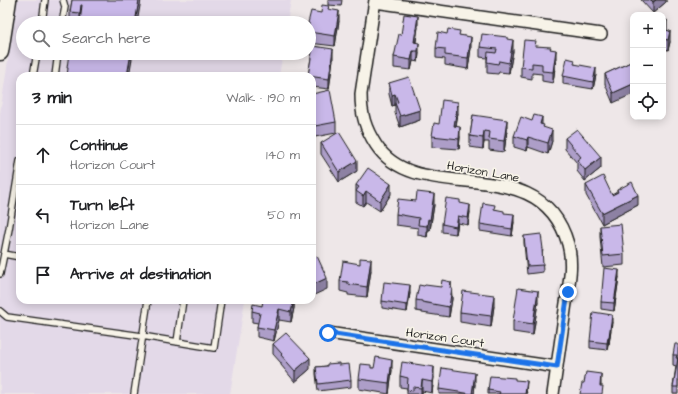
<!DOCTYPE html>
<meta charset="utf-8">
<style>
:root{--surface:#fff;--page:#f6f6f6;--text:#202124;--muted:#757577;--line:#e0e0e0}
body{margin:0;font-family:"Architects Daughter",sans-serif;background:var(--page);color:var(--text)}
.controls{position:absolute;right:12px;top:12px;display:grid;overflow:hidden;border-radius:8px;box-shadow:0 2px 10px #0003}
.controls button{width:36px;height:36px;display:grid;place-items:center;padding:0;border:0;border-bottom:1px solid var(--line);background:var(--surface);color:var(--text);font:20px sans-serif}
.stop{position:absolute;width:12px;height:12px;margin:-9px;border:3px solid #1a73e8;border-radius:50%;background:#fff}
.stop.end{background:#1a73e8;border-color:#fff;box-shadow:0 1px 4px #0008}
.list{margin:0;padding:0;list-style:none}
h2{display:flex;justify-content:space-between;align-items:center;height:52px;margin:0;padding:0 16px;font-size:17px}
h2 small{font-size:13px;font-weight:400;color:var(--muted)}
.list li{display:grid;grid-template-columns:26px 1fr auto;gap:12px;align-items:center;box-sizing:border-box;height:60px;padding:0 16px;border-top:1px solid var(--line)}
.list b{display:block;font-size:15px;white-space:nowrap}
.list p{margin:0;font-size:13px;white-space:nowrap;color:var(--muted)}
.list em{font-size:13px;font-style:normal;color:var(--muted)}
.icon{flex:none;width:22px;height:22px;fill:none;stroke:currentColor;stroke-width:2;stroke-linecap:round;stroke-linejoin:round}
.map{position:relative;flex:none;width:678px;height:394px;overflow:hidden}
.search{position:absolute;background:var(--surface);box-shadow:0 2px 10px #0003;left:16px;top:16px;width:300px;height:44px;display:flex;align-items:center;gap:10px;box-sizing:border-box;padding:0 14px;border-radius:22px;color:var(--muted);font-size:15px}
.panel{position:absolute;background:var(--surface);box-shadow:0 2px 10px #0003;left:16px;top:72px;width:300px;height:232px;border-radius:12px}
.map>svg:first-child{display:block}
.built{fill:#e3d9e8}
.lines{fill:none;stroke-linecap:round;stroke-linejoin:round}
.lane-casing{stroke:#1c1c1c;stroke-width:8}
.street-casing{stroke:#1c1c1c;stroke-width:14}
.secondary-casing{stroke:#1c1c1c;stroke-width:19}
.lane{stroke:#f7f3e8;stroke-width:5.5}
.street{stroke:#f7f3e8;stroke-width:11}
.secondary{stroke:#f7f3e8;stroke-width:16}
.wall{fill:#ad9ec8;stroke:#1c1c1c}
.shaded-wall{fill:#8d81a3;stroke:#1c1c1c}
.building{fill:#c9b8e9;stroke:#1c1c1c}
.route{stroke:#1a73e8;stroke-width:5}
.labels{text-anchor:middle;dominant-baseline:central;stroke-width:3.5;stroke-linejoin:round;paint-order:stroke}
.street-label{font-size:12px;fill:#1c1c1c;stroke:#f7f3e8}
</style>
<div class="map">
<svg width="678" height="394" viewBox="0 0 678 394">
<rect width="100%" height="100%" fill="#eee7e8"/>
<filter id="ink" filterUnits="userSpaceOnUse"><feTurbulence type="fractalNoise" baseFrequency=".025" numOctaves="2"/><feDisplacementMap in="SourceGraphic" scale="8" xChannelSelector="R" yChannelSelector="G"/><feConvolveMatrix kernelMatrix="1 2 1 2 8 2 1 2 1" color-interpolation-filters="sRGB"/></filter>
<g filter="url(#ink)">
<!-- built -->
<path class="built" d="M17,0H291L287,23H23V53H283L279,76H20V300H245L230,394H0V114Z"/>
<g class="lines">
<!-- lane casing -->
<g class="lane-casing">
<path id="lane" d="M42,23L45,0
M62,23L65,7L63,0
M33,76L37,53
M55,76L58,53
M4,254L20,257
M0,274L9,229L20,161
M0,311L7,317L142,336L214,348L221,300
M177,342L183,300
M134,394L148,300"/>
</g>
<!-- street casing -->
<g class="street-casing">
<path id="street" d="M375,0L361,94C361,114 365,128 376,145C419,210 540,146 568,244C574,266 568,288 565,310C561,338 557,366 553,394
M375,2L601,34
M328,333L557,367"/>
</g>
<!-- secondary casing -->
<g class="secondary-casing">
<path id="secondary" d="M0,52L8,0"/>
</g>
<!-- lane -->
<use href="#lane" class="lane"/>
<!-- street -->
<use href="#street" class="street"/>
<!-- secondary -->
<use href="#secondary" class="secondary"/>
</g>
<!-- wall -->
<path class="wall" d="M72,0L137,23H70V12Z
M328,0H342L341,6L328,5Z
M641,0H666V2L653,13Z
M329,9L339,21L335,46L309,43V23L321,13Z
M663,19L667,31L670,42L668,50L664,49L663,53Z
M418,27L416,42L419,53L418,62L413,61L411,70L394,68V57L401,35Z
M460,35L471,48L468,69L445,65V59L436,58V48Z
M507,39L513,51L509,73L499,72L498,74L487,73V58L480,57V47Z
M313,46L333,59L329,89L312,87V76H308Z
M536,46L551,49L556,60L553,83L542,81V74L532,73V79L521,77V67Z
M633,61L613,103L605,84V74Z
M575,64L596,75L593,89L563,84V76Z
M389,83L420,120L400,127L395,113V105L392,106L389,94Z
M312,94L336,122V133L315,137L313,127H312Z
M458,113L456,126L460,137L459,149L432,147V136L439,124Z
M473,115L507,131L504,152L489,150V142H484L483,149L470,147V136Z
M542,125L552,141L548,154L528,147L527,151L514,147V136Z
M565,138L601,168L585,181L577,171V163L565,149Z
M321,143L357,171L339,182L321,154Z
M356,185L391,194L380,211L366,202L363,206L356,202Z
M586,185L612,195L617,192V190L638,205L602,224L586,195Z
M460,203L470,212L468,225L458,223L456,234L442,232V224Z
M434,205L430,230H428L427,237L418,235V228L396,225V214Z
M495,209L504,213L514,222L512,236L480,231V224Z
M600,226L624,254V265L603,267L600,237Z
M524,236L543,249L542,256L543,272L527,274L524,243Z
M360,264L371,270L367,297L348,295V293L340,291V281Z
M619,277L614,311L601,309V302Z
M451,288L452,299L449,317L422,313V312L416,311V300Z
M410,293L407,312L382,308V301Z
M294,300V308L291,322L279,320L274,341L257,337V327L258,323L252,322V311L262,306Z
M538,302L533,335L513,332V321Z
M494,306L491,327L460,322V312Z
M612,322L609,344H608L607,350L590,348V341Z
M273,344L310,369L295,382L281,365V363L273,354Z
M678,344V394H673V387L676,366L673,365V355Z
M339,365L351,380V387L318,391L316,374V367Z
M371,368L392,370L389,394L359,389V379Z
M400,376L434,377L432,393L422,391V394H407V388L400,387Z
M515,380L527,392L526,394H488V390Z
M475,384L474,394H439V389Z"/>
<!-- shaded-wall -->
<path class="shaded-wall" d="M139,0H141L137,23H135Z
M656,0H666V2L653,13V2Z
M81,5V18L80,23V13Z
M339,11V21L335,46V36Z
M418,16V27L414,52V42Z
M667,20V30L665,41V30Z
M670,31V42L668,50V40Z
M471,37V48L468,69V58Z
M664,39V49L663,53V43Z
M513,40V51L509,73V63Z
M419,43V53L418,62V51Z
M333,49V59L329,89V79Z
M556,50V60L553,83V72Z
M413,51V61L411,70V60Z
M131,53H133L129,76H127Z
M596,68V75L593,89V82Z
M633,84V94L613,103V93Z
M395,94V105L392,106V95Z
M458,102V113L454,136V126Z
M420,110V120L400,127V116Z
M542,117V128L540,124Z
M507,120V131L504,152V141Z
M460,127V137L459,149V139Z
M552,130V141L548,154V143Z
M484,131V142L483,149V138Z
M528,137V147L527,151V140Z
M601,157V168L585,181V170Z
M357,161V171L339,182V172Z
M391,184V194L380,211V201Z
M366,191V202L363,206V196Z
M434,194V205L430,230V220Z
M638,195V205L602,224V213Z
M470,205V212L468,225V218Z
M514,214V222L512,236V229Z
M458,216V223L456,234V227Z
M428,219V230L427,237V226Z
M371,259V270L367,297V287Z
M619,270V277L614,311V303Z
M327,278V289L312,296V285Z
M451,282L452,299L449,317V307Z
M410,285V293L407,312V305Z
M538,291V302L533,335V324Z
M494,295V306L491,327V316Z
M294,300V308L291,322V312Z
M279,309V320L274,341V330Z
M612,315V322L609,344V337Z
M608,337V344L607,350V343Z
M310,358V369L295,382V371Z
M392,360V370L389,394V383Z
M434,367V377L432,393V382Z
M475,373V384L474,394H472Z
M601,374V385L600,394V386Z
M422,380V394H421V388Z
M527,381L526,394H525Z"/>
<!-- building -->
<path class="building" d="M72,0H139L135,23H80L82,5H81L80,13L70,12Z
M651,0H656L653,2Z
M322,5L329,6L328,9L339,11L335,36L309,32V23H308L311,11L321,13Z
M404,14L418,16L414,42L419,43L418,51H413L411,60L394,57L399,34L401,35Z
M663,19L667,20L665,30L670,31L668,40L664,39L663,43Z
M448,29L460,31L459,35L471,37L468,58L445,55V49L436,48L438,32L447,34Z
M482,34L507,37V39L513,40L509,63L499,61L498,64L487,62L488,52L496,53L497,49L480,47Z
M524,40L536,41L535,46L551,47L550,49L556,50L553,72L542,71V64L532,63V68L521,67Z
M313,46L333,49L329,79L308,76Z
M69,53H131L127,76H67L68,68H67Z
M567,58L575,60L574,64L596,68L593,82L563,76Z
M633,61V84L613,93L605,74Z
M409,77L420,110L400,116L395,103L398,102L395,94L392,95L389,83Z
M330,90L336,122L315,126L313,116H312V94Z
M442,100L458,102L454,126L460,127L459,139L432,136L434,123L439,124Z
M473,115L507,120L504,141L489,139L490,132L484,131L483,138L470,136Z
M534,115L542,117L540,124L544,125L543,127L552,130L548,143L528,137L527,140L514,136L521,117L532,121Z
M577,129L601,157L585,170L577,160L581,157L565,138Z
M339,132L357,161L339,172L321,143Z
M368,168L391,184L380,201L366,191L363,196L356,191L359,187L356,185Z
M603,176L612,195L618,192L617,190L632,182L638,195L602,213L586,185Z
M417,192L434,194L430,220L428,219L427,226L418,225L419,218L396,214L398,199L416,201Z
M446,198L460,200V203L470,205L468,218L458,216L456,227L442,224Z
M483,203L495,205L494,209L504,211V213L514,214L512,229L480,224Z
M621,224L624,254L603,256L600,226Z
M541,234L543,249H542L543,265L527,266L524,236Z
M317,256L327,278L312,285V259Z
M360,258L371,259L367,287L348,284V282L340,281L343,261L360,264Z
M604,268L619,270L614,303L601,302Z
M442,280L451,282L450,288H452L449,307L422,302V301L416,300L419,285L424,286L425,285L441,287Z
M384,282L410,285L407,305L382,301Z
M518,288L538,291L533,324L513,321Z
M463,291L494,295L491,316L460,312Z
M263,300H294L291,312L279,309L274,330L257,327L260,313L252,311L253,304L262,306Z
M593,312L612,315L609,337H608L607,343L590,341Z
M286,333L310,358L295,371L281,355L282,354L273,344Z
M675,344H678V387H673L678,358H676L677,355H673Z
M376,357L392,360L389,383L359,379L361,364L371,365V368H374Z
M402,362L434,367L432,382L422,380L421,388L413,387V391L407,390L408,378L400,376Z
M339,363V365L349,364L351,380L318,384L316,367L327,366V364Z
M442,368L475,373L472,394L439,389Z
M586,372L601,374L600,386H603L602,394H580L582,383H584Z
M490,376L515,378V380L527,381L525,394H499L500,392L488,390Z"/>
</g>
<g class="lines" filter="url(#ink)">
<!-- route -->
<path class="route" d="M328,333L557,367L568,292"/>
</g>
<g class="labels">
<!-- street labels -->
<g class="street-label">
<text transform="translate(483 172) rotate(10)">Horizon Lane</text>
<text transform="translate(445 338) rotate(8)">Horizon Court</text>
</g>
</g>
</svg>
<div class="controls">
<button>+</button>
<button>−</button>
<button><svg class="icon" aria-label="locate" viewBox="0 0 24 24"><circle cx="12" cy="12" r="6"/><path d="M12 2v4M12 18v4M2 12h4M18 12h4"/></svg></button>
</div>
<div class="stop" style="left:328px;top:333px"></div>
<div class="stop end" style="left:568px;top:292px"></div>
<div class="search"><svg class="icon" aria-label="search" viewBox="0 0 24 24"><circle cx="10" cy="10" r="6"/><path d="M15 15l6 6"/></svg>Search here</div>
<section class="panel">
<h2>3 min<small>Walk · 190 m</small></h2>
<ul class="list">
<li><svg class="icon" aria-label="ahead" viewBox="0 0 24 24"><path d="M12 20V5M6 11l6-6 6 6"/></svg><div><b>Continue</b><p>Horizon Court</p></div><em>140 m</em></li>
<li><svg class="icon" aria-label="left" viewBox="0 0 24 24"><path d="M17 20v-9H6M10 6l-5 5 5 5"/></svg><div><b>Turn left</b><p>Horizon Lane</p></div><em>50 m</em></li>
<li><svg class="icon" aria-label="arrive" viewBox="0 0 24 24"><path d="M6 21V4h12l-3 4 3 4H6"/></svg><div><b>Arrive at destination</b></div></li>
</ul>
</section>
</div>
